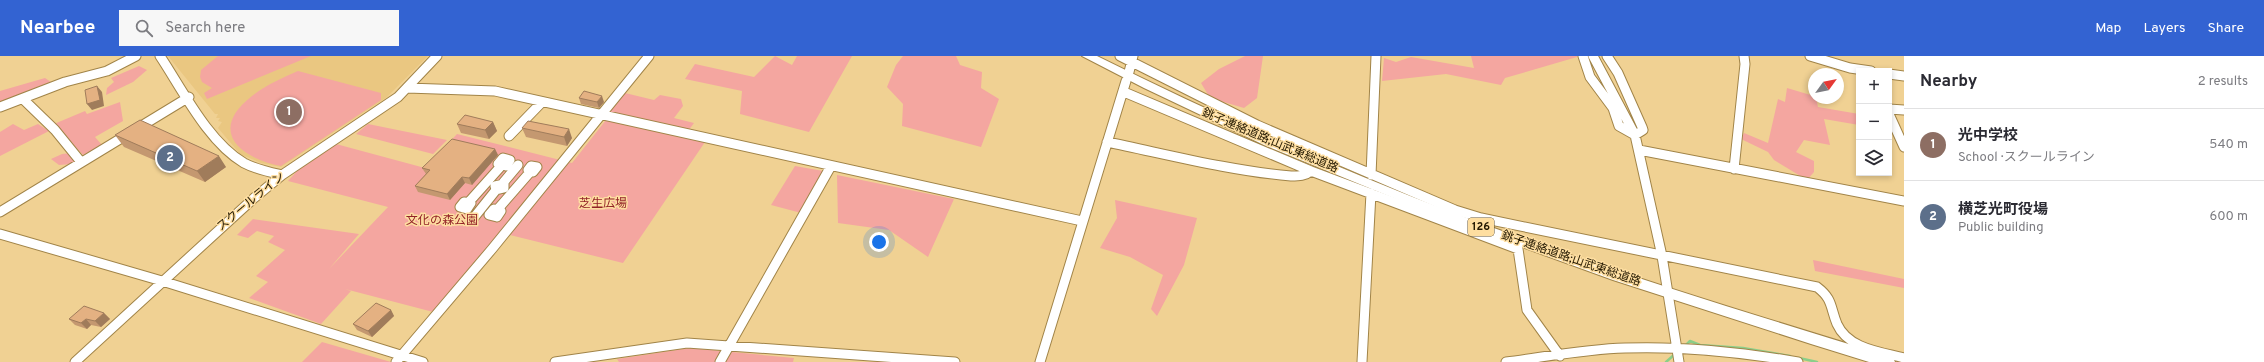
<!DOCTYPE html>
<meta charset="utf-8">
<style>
:root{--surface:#fff;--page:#f7f7f7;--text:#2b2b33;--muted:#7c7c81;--line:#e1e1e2;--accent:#3363d2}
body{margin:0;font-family:Overpass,"Noto Sans JP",sans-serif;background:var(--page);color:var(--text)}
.controls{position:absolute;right:12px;top:12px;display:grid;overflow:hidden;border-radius:0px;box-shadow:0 2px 6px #0003}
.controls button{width:36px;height:36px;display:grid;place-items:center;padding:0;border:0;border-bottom:1px solid var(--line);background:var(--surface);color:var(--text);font:20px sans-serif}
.compass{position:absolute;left:1808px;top:12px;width:36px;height:36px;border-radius:50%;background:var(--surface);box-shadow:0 2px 6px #0003;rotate:57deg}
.you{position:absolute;left:879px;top:186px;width:14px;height:14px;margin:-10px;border:3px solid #fff;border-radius:50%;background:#1a73e8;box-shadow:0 0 0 6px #1a73e833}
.badge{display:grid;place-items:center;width:26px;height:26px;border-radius:50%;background:var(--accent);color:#fff;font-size:13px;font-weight:700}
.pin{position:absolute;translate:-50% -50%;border:2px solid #fff;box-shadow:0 1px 4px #0006}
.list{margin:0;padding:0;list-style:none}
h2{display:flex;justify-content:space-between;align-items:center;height:52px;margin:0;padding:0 16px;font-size:17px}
h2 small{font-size:13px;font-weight:400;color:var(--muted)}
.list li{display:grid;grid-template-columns:26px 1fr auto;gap:12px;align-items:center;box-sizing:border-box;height:72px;padding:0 16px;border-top:1px solid var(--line)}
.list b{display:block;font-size:15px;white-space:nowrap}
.list p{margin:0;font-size:13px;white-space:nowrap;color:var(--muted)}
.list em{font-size:13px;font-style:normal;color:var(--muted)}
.icon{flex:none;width:22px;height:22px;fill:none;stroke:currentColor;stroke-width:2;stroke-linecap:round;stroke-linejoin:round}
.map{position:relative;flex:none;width:1904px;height:306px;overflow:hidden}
header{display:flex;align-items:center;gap:24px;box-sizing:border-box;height:56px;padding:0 20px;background:var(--accent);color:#fff}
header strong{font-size:19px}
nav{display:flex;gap:22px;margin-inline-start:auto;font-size:14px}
.search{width:280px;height:36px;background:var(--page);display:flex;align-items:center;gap:10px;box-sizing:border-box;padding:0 14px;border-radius:0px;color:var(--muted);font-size:15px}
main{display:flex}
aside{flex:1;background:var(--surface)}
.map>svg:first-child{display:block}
.built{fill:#eac781}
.green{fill:#f4a6a0}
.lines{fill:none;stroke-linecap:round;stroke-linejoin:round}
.stream{stroke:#8bce89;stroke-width:2.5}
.minor-casing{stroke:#a18448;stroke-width:11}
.highway-casing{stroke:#a18448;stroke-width:2}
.minor{stroke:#fff;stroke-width:9}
.highway{fill:#fff;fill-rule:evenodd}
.wall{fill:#c49870}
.shaded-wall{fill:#a07c5b}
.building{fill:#e4b182;stroke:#a07c5b}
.labels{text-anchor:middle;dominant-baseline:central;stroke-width:3;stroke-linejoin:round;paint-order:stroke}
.shield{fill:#fedea0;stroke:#655331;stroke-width:1}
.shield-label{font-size:11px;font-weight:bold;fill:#231801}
.street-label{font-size:12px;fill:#231801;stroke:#fedea0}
.park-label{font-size:12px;fill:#922227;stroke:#fedea0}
</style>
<header>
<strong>Nearbee</strong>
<div class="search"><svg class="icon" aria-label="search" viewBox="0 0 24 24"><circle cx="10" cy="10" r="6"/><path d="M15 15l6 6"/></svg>Search here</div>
<nav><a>Map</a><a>Layers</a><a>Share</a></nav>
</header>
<main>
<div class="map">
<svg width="1904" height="306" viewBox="0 0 1904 306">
<rect width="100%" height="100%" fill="#f0d193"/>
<!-- built -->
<path class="built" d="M168,0H428L387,41L281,111L261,107L240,98L218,72L222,66L218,65L220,62H216L218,58H215Z"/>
<!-- green -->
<path class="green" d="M218,0H311L207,43L204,37L212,32L202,26L200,21L201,14Z
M775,0L792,9L797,0H852L809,76L740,58L742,35L685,23L695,8L754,21Z
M903,0H956L960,9L982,16L981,32L999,43L981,91L902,70L903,48L887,31L896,9Z
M1245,0H1263L1257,42L1244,52L1210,42L1201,27L1219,13Z
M1471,0H1577V1L1505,22L1501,29L1446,18L1382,25L1384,2L1396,6L1411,1L1474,12Z
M139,10L147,14L133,26L106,39L107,32L114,26L111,22Z
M298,15L381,37V44L281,110C240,102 207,75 252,40C266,29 282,22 298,15Z
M45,22L54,28L4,47L0,45V35Z
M1787,32L1814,40L1816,42L1818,51L1859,58V69L1824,63L1830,89L1804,84L1796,96L1814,105V116L1807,124L1774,104L1768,96L1741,83L1744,77L1768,87L1778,43L1785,46Z
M625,37L654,44L660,39L681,43L683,50L674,62L694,67L688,75L609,57Z
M120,46L123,65L95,81L102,89L83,99L54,68L85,55L87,58Z
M606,64L705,86L623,207L502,177L437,257L345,233L351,235L321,268L249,242L268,226L256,220L285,194L268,186L274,180L257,175L248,182L237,179L253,163L359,178L329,213L388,151L288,125L297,115L336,88L425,112L457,78L572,107Z
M13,68L24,74L38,68L49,75L0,100V76Z
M368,68L447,84L433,98L356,78Z
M71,97L75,105L72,108L59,109L51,103L62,98Z
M795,110L829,116L805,158L771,149Z
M837,119L954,143L928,201L889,174L838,167Z
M1115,144L1197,162L1184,209L1157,260L1151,253L1163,219L1130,201L1100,192L1117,162Z
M1813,204L1904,223V232L1815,215Z
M322,286L391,306H302Z
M690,292L794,302L793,306H619L617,303Z"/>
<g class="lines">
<!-- stream -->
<path class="stream" d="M1685,290L1690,285L1700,289L1743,292L1790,300
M1799,302L1817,306
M1666,306L1675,298"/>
<!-- minor casing -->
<g class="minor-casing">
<path id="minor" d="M160,0C182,33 208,86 244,107C255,113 269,116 282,119
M1120,0L1257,69L1455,154L1481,162L1817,231C1833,243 1830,251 1837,268C1848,293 1881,296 1904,302
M1583,0L1590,21L1613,52L1619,70L1635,79L1643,74L1642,71L1618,17L1607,0
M1593,0L1635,79L1662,200L1679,306
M1810,0L1850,12L1871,15
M1129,16L1133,0
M1889,18L1904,20
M407,32L495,35L1082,165
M1124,36L1311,115
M23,43L55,74L81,106
M0,51L65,26L107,15L136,0
M1889,53L1904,54
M1889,58L1904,91
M509,80L542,46
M1107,86C1166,98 1231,115 1291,120C1299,120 1305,120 1311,115L1518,193L1527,254L1560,300
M1639,94L1904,145
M503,102L510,104L506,110L498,108Z
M531,110L537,111L533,116L528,114Z
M1734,113L1745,8L1744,0
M1371,119L1376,0
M503,127L518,109
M504,128V132L496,134L495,130Z
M464,146L471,147L467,153L460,151Z
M468,147L502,109
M494,153L501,155L497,161L489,159Z
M497,154L531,115
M0,156L189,41
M472,164L496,134
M0,178L162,225L423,306
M75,306L254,142L282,119L398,41L437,0
M396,306L492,193L649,0
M555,306L687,287L955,306
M720,306L831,110
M1040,306L1126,25
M1362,306L1371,137
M1506,306C1545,301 1585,293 1625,292C1683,290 1741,296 1798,306"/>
</g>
<!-- highway casing -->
<g class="highway-casing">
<path id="highway" d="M1082,0H1097C1215,59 1336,112 1459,159C1600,212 1744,256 1888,300L1893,302L1895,306H1869L1811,288L1613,224L1450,165L1264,89L1144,32Z"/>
</g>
<!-- minor -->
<use href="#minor" class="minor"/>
<!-- highway -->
<use href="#highway" class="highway"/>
</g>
<!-- wall -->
<path class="wall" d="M579,42L604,46L599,52L581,48Z
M493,66L497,75L489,83L461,77L457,68Z
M522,72L572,82L567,90L526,81Z
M115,79L226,111L205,126L124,91Z
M495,93L498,99L472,129L465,127L450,144L418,136L415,130L426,118L422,112Z
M391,254L394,260L372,281L357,274L353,268Z
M104,257L110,263L101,271L91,269L87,273L75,269L69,263Z"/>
<!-- shaded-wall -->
<path class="shaded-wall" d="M97,30L102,36L104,50L92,54L87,48Z
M602,40L604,46L599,52L597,46Z
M493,66L497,75L489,83L485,74Z
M569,73L572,82L567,90L564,81Z
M495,93L498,99L472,129L469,122Z
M219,100L226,111L205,126L197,115Z
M462,121L465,127L450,144L447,138Z
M391,254L394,260L372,281L368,275Z
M104,257L110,263L101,271L95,265Z
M86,263L91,269L87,273L81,267Z"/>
<!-- building -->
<path class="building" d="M97,30L100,44L87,48L85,34Z
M584,35L602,40L597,46L579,42Z
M465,59L493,66L485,74L457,68Z
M140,64L219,100L197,115L115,79Z
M528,65L569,73L564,81L522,72Z
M452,83L495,93L469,122L462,121L447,138L415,130L430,114L422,112Z
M376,247L391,254L368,275L353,268Z
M84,250L104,257L95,265L86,263L81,267L69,263Z"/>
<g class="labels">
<!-- shield labels -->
<rect class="shield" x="1468" y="162" width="26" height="18" rx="3"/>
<g class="shield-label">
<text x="1481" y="171">126</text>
</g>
<!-- street labels -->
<g class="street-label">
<text transform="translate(1270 85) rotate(23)">銚子連絡道路;山武東総道路</text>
<text transform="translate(251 146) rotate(-40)">スクールライン</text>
<text transform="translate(1571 203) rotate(19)">銚子連絡道路;山武東総道路</text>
</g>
<!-- park labels -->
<g class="park-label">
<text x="603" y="148">芝生広場</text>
<text x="442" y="165">文化の森公園</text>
</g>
</g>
</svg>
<div class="controls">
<button>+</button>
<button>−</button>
<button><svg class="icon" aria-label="layers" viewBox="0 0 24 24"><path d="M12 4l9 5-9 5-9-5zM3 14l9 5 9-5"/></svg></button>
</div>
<svg class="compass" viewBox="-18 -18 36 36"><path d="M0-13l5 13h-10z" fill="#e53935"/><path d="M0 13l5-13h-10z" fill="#7c7c81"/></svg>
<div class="you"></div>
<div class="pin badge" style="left:289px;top:56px;background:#8d6e63">1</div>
<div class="pin badge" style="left:170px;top:102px;background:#5c6f8a">2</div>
</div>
<aside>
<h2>Nearby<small>2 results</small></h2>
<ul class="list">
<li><span class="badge" style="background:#8d6e63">1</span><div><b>光中学校</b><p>School · スクールライン</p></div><em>540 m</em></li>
<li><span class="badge" style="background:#5c6f8a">2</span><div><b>横芝光町役場</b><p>Public building</p></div><em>600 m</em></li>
</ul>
</aside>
</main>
